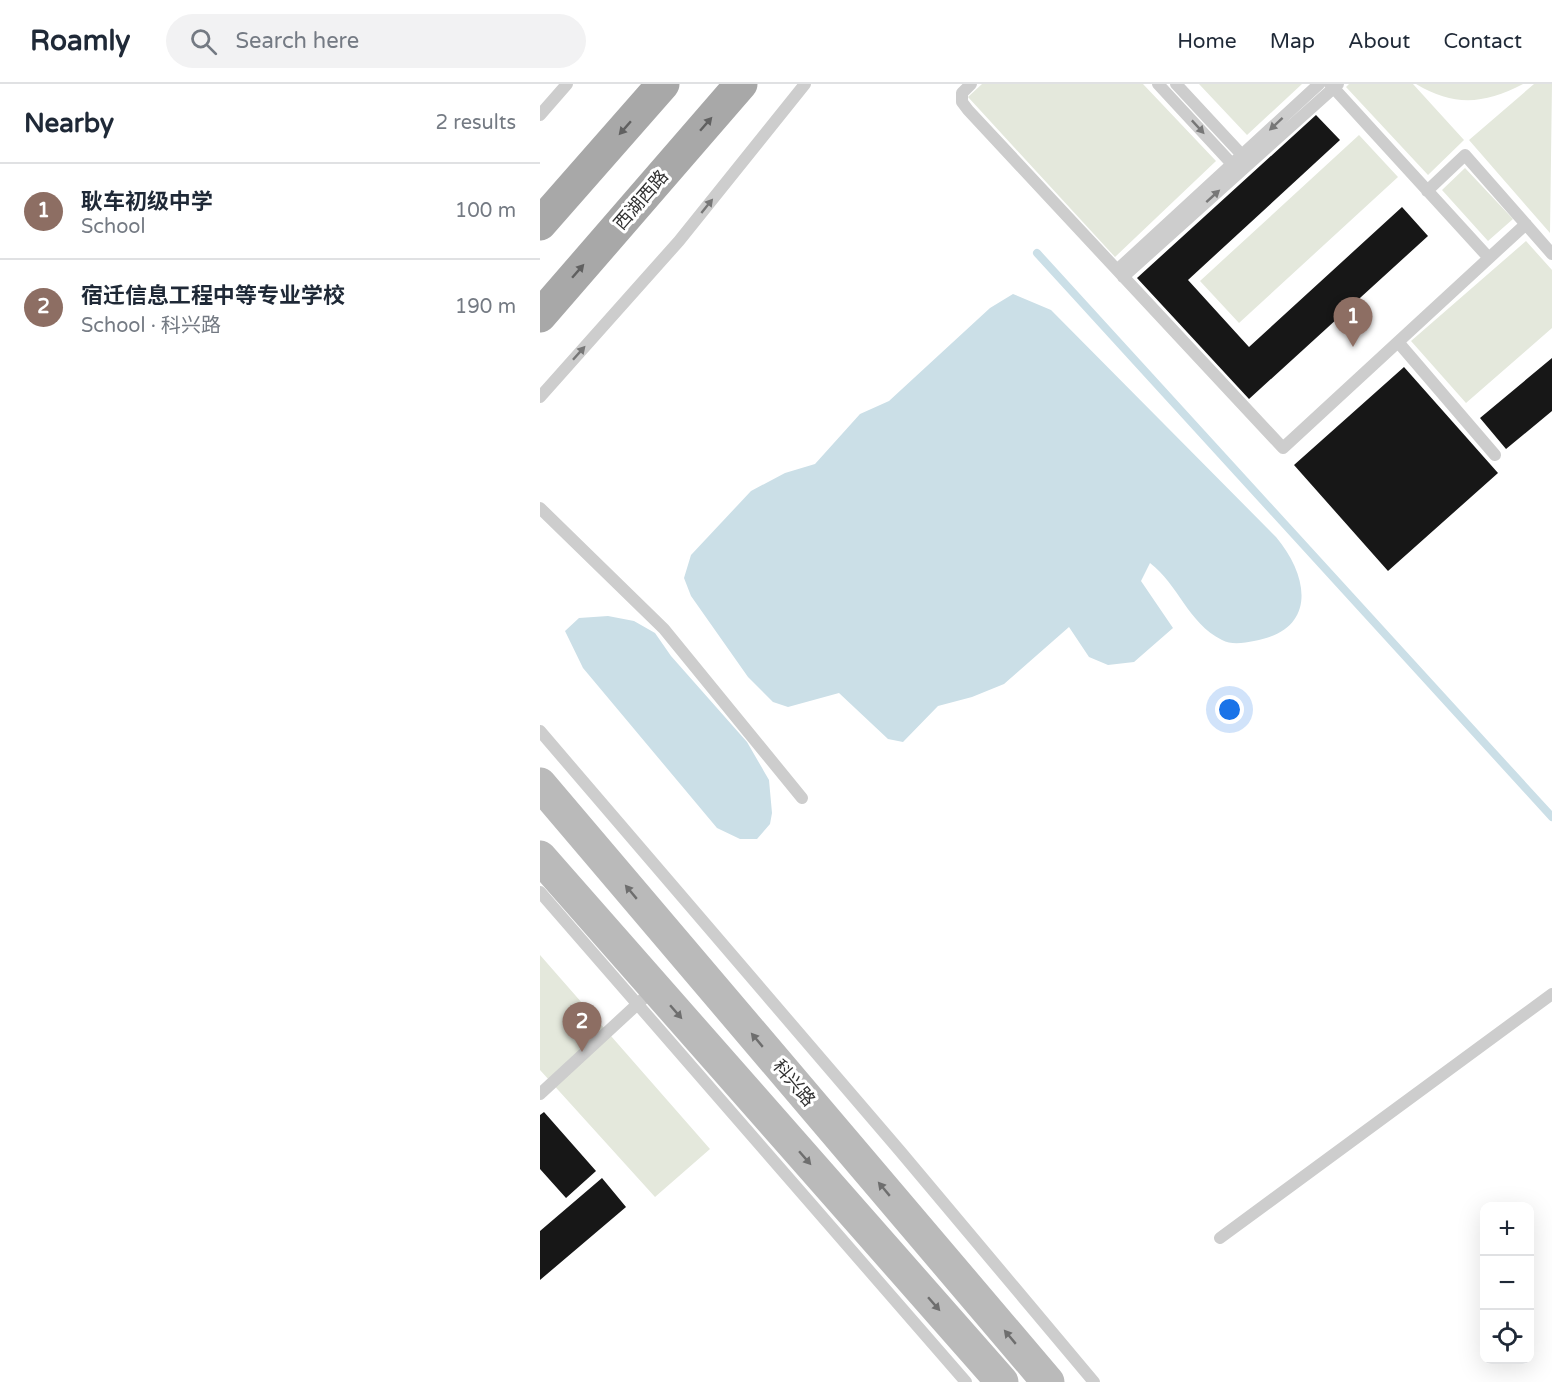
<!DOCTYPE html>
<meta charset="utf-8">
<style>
:root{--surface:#fff;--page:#f2f2f3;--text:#1f2937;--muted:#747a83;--line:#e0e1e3;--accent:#d3455e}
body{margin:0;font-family:"Varela Round","Noto Sans SC",sans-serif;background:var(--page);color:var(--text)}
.controls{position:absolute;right:18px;bottom:18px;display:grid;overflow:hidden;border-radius:12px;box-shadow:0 6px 24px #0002}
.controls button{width:54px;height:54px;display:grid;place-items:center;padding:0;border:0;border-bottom:2px solid var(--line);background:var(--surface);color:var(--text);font:30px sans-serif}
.you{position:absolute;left:690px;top:626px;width:21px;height:21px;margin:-15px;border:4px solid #fff;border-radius:50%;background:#1a73e8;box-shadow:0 0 0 9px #1a73e833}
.badge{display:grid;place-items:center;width:39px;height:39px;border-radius:50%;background:var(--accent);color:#fff;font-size:20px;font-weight:700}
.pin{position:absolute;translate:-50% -50px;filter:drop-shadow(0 2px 3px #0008)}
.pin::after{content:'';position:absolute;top:32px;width:21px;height:18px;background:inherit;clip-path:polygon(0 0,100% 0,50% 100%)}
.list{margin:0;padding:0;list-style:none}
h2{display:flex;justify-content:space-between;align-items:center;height:78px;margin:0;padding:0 24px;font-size:26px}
h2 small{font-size:20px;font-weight:400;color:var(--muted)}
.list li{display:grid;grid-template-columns:39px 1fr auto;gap:18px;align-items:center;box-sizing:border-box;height:96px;padding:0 24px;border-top:2px solid var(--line)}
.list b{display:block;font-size:22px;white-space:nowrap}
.list p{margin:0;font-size:20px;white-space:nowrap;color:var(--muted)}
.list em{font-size:20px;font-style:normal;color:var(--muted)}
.icon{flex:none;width:33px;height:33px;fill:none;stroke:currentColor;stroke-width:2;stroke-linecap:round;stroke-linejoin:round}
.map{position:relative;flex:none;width:1012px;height:1298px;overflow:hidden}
header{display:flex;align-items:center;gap:36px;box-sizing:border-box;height:84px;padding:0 30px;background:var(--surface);border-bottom:2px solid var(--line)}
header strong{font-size:28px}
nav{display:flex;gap:33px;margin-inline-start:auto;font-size:21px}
.search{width:420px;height:54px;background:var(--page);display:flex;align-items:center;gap:15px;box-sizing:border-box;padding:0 21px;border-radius:33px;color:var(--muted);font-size:22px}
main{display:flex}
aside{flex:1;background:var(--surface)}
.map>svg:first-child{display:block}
.green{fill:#e4e8dc}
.water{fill:#cbdfe7}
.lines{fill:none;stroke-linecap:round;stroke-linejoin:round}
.stream{stroke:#cbdfe7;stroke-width:8}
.building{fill:#171717}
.service{stroke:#cdcdcd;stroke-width:12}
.secondary{stroke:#bababa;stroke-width:33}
.primary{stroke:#a8a8a8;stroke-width:33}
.oneway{fill:#606060}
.oneway2{fill:#777}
.oneway3{fill:#6e6e6e}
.labels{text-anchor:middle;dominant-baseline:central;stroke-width:6;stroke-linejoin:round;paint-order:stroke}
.street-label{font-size:18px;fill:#303030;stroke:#fff}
</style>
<header>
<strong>Roamly</strong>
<div class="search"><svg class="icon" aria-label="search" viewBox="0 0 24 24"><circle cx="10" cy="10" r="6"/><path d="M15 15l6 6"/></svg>Search here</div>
<nav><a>Home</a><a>Map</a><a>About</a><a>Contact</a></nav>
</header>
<main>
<aside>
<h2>Nearby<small>2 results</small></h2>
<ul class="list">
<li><span class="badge" style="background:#8d6e63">1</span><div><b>耿车初级中学</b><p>School</p></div><em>100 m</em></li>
<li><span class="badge" style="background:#8d6e63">2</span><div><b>宿迁信息工程中等专业学校</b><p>School · 科兴路</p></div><em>190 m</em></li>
</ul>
</aside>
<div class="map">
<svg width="1012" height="1298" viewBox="0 0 1012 1298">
<rect width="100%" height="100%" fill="#fff"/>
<!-- green -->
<path class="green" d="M442,0H603L676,77L575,173L428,13Z
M659,0H762L707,51Z
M809,0H873L924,56L888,91L806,3Z
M876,0H983C944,20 915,23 876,0Z
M994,0H1012L1010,149L929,56Z
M819,51L858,93L699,239L660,197Z
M925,84L973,135L948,157L902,106Z
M986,157L1012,186V244L926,319L871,257Z
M0,871L170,1065L115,1113L0,986Z"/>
<!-- water -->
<path class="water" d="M473,210L511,226L736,453C769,492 778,546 714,557C704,559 691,561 682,556C648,539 638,500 610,479L601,497L633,544L594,578L568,581L549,573L529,543L464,600L432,613L398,622L363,658L348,655L299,609L248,623L233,618L208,593L151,512L144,494L151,471L211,407L245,389L275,380L320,330L349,317L450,224Z
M68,532L94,537L115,549L131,572L207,658L229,696L232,729L230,740L217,755H200L177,744L43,584L25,547L39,534Z"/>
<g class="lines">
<!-- stream -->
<path class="stream" d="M497,169L1012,733"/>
</g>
<!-- building -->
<path class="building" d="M776,31L800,56L648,196L709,263L862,123L888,152L709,315L597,194Z
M1012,274V327L966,365L940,334Z
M864,283L958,389L848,487L754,381Z
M4,1028L56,1087L26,1114L0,1085V1031Z
M62,1094L86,1123L0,1196V1147Z"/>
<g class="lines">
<!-- service -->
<path class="service" d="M431,0L422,9V18L428,26L743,364L949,174L790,0
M618,0L692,80L699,82
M636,0L702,71L703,77
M0,31L27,0
M887,107L925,71L1012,170
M949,174L986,140
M577,186L779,0
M583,193L798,0
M858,258L955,371
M0,313L139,157L265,0
M0,424L124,545L262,714
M0,647L360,1067L554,1298
M0,808L426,1298
M0,1010L103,915
M680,1154L1012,910"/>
<!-- secondary -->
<path class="secondary" d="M0,700L508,1298
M0,773L462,1298"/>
<!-- primary -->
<path class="primary" d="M0,140L123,0
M0,232L201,0"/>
</g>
<!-- one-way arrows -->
<defs><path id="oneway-solid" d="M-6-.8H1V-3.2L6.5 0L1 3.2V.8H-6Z" transform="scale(1.5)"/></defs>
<g class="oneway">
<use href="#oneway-solid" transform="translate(166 40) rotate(-49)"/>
<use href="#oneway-solid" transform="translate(85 44) rotate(131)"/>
<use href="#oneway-solid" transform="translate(38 187) rotate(-49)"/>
</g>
<g class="oneway2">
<use href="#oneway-solid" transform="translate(736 40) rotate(137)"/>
<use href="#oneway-solid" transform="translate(658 43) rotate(47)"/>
<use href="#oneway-solid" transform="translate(673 112) rotate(-42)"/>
<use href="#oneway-solid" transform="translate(167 122) rotate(-51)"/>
<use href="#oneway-solid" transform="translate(39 269) rotate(-48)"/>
</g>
<g class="oneway3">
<use href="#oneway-solid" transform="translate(91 808) rotate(-130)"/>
<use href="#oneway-solid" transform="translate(136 928) rotate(49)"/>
<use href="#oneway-solid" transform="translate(217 956) rotate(-130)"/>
<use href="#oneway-solid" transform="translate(265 1074) rotate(49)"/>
<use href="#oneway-solid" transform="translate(344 1105) rotate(-130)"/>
<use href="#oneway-solid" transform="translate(394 1220) rotate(49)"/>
<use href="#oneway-solid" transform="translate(470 1253) rotate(-130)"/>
</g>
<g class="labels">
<!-- street labels -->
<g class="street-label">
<text transform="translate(101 116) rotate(-49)">西湖西路</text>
<text transform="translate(254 999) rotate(50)">科兴路</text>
</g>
</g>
</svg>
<div class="controls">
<button>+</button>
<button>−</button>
<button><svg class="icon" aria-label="locate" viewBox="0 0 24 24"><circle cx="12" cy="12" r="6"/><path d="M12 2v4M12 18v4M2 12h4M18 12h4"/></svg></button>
</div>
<div class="you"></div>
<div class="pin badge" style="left:813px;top:263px;background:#8d6e63">1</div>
<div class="pin badge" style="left:42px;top:968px;background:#8d6e63">2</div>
</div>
</main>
